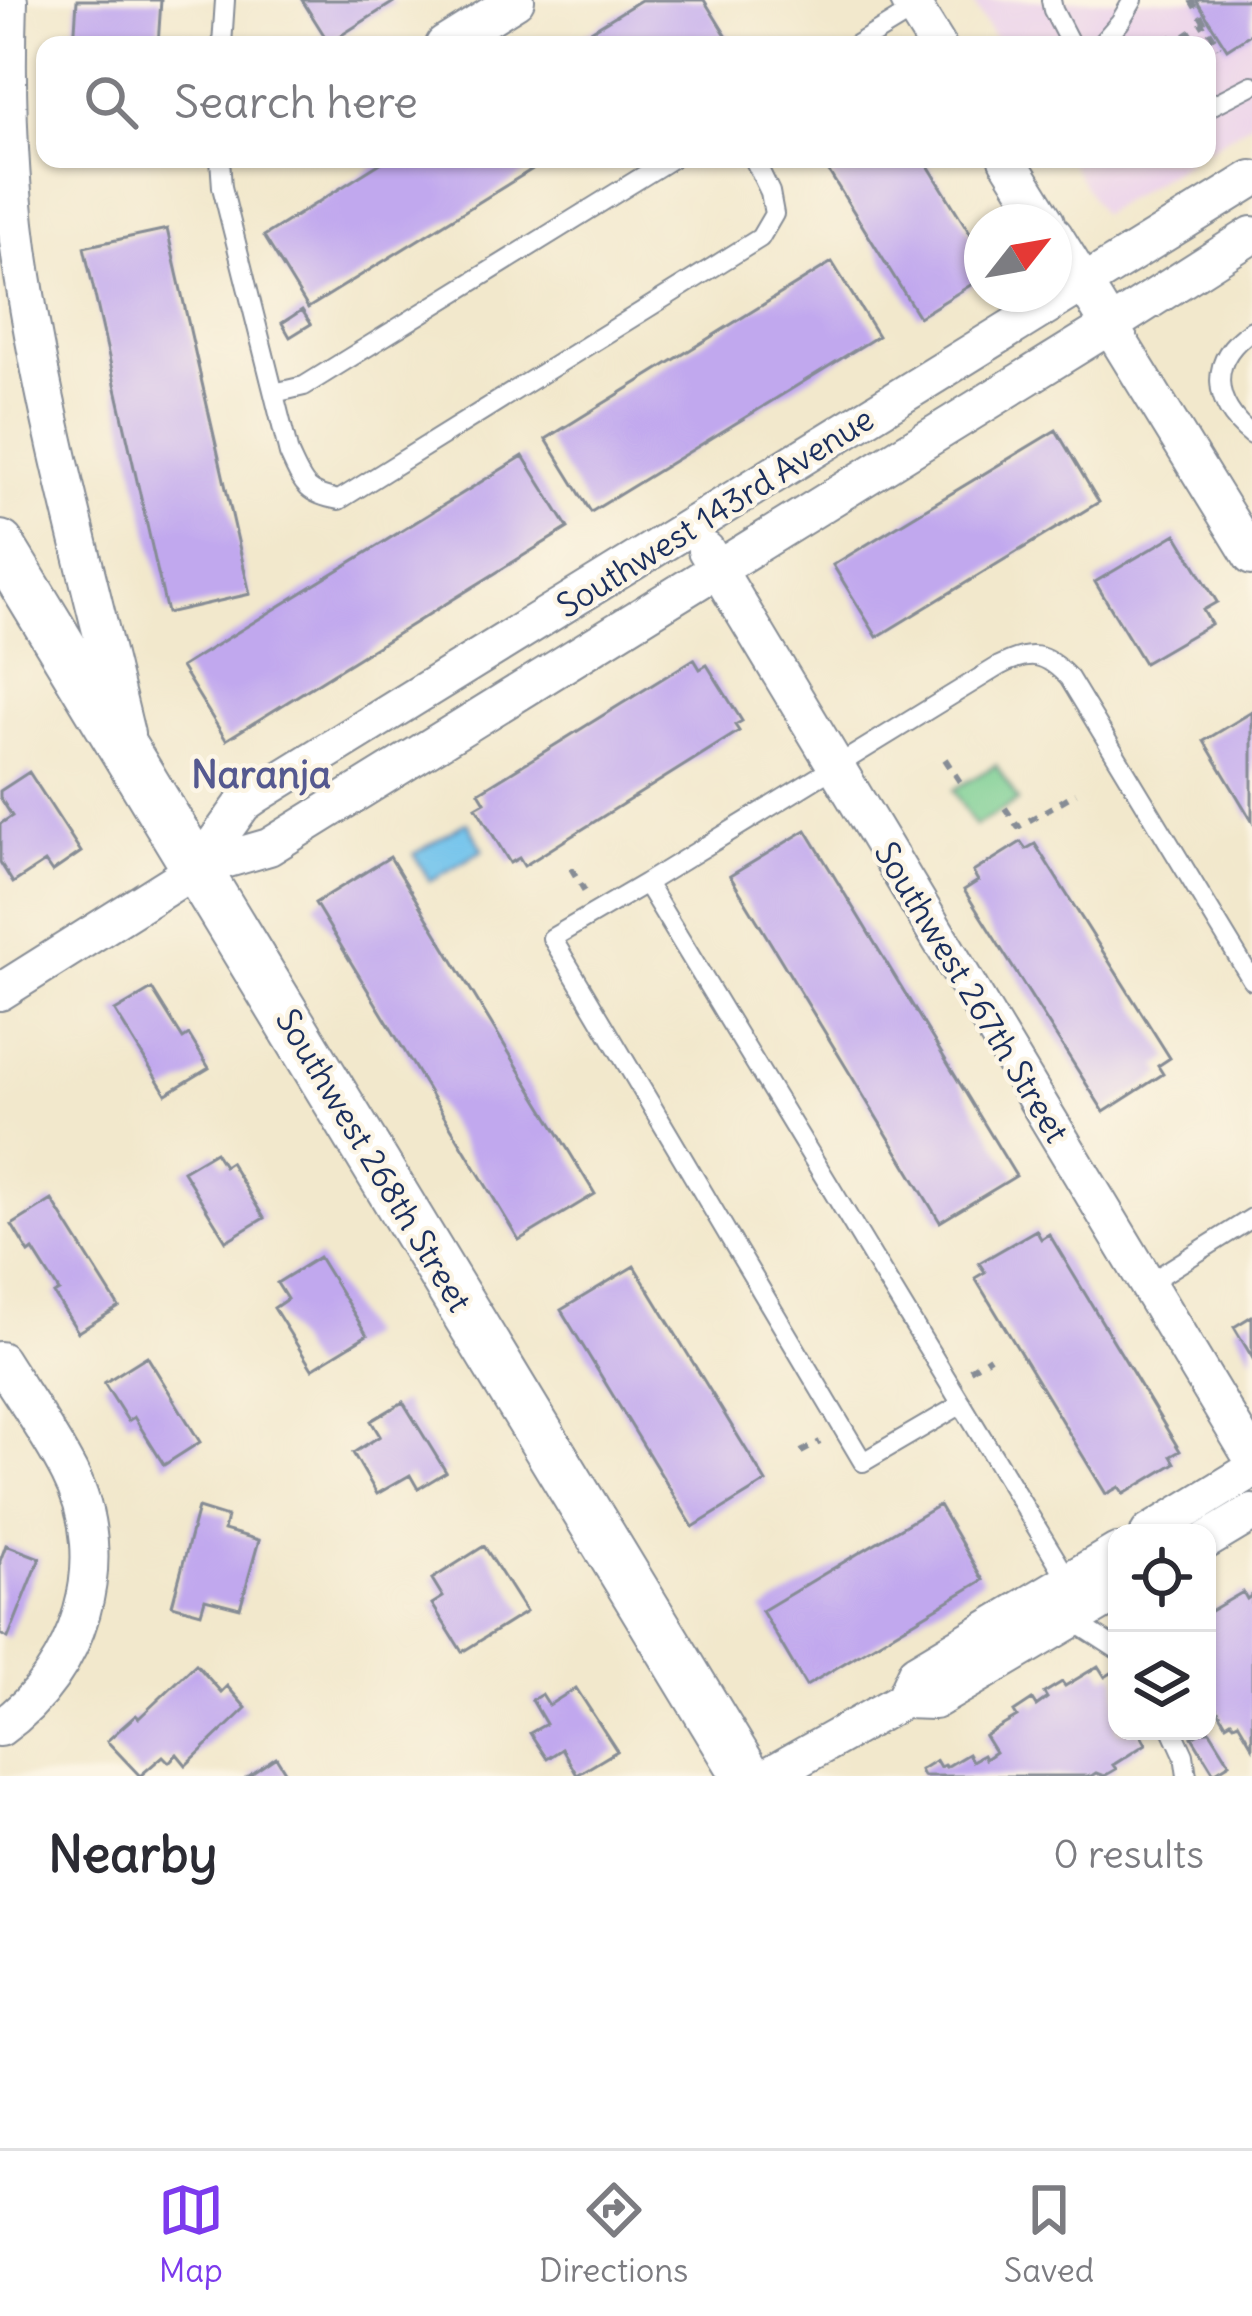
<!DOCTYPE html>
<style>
:root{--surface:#fff;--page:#f2f2f3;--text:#2b2b33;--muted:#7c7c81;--line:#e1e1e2;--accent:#7c3aed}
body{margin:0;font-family:Delius,sans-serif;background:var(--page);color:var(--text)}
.controls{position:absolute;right:36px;bottom:36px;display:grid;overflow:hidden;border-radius:24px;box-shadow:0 3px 9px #0004}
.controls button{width:108px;height:108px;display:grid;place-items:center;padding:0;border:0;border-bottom:3px solid var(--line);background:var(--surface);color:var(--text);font:60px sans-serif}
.compass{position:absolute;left:964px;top:204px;width:108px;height:108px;border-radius:50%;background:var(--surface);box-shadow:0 3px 9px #0004;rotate:59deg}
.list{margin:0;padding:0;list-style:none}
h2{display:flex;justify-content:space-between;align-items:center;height:156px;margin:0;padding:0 48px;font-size:51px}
h2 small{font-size:39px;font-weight:400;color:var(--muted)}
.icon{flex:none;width:66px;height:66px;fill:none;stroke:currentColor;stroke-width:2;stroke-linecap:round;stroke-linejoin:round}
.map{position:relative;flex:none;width:1252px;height:1776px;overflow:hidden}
.search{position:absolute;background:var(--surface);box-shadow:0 3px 9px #0004;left:36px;right:36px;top:36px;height:132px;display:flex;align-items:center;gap:30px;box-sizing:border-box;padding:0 42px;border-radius:24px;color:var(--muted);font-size:45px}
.sheet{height:372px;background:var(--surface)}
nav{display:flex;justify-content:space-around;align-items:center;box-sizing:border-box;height:168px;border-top:3px solid var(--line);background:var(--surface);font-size:33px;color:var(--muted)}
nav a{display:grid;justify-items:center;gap:6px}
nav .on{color:var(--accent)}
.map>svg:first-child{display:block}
.built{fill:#ebd1eb}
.green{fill:#78cd91;stroke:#4a7e78;stroke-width:3}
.water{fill:#70c2ec;stroke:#4678a5;stroke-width:3}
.building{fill:#c1a8ee}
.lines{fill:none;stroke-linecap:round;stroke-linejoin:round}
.lane-casing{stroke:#868c95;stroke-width:22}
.street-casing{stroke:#868c95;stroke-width:40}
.secondary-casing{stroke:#868c95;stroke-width:52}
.path{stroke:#868c95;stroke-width:6;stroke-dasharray:9 9;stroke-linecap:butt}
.lane{stroke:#fff;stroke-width:18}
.street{stroke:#fff;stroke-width:36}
.secondary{stroke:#fff;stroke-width:48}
.labels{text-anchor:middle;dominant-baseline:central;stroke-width:9;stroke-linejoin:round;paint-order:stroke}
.street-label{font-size:33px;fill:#1b2f5e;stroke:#fcf5e5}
.quarter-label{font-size:39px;font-weight:bold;fill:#555990;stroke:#fcf5e5}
</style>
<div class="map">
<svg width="1252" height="1776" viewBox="0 0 1252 1776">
<rect width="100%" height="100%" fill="#fcf5e5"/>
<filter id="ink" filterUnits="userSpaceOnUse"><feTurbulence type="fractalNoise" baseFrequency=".00833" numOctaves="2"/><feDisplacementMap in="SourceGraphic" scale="24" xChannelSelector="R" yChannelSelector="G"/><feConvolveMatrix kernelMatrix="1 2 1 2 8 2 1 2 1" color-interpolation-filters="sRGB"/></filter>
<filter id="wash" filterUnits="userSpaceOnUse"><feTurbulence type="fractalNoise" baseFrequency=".004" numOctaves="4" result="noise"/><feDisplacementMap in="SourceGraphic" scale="48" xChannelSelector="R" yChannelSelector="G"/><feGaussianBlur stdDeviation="2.7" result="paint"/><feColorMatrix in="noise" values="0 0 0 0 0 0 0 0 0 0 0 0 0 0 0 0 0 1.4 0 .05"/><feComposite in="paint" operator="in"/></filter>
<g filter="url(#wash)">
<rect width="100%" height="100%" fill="#f2e8cc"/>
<!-- built -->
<path class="built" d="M971,0H1252V122L1207,150V45H999Z
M1068,159H1192L1101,214Z"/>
<!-- green -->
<path class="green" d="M996,765L1018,801L975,826L953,790Z"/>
<!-- water -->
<path class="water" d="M467,822L483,850L430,881L414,854Z"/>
<g id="blocks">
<!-- building -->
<path class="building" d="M77,0H161L158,45H74Z
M302,0H397L329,43Z
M641,0H704L732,45H568Z
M1196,0H1252V33L1227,49Z
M387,159H535L539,165L308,308L264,236Z
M821,159H924L982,253V278L919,317Z
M167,229L250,594L167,613L84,247Z
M832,262L878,336L591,512L546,439Z
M302,310L311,324L290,337L282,323Z
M1056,430L1099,502L877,637L833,565Z
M523,456L568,528L226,740L181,667Z
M1176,534L1217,602L1203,610L1211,624L1144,663L1095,582Z
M694,659L700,669L707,665L742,721L735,725L739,731L524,866L519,858L510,863L476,807L485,802L479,792Z
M1252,712V821L1204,741Z
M29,772L81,852L52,872L45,862L13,883L0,862V824L12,816L0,797V791Z
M806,830L1016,1176L940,1222L730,876Z
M1021,842L1026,849L1035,844L1170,1058L1158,1066L1163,1074L1104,1112L964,890L978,881L973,872Z
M390,857L595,1194L519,1240L315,903Z
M152,989L183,1039L189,1035L209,1068L166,1094L115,1011Z
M215,1152L224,1166L230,1162L264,1218L226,1241L183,1171Z
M52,1200L119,1307L78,1332L54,1294L59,1291L33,1250L29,1253L12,1225Z
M1036,1230L1041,1239L1049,1234L1180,1451L1171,1456L1175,1463L1124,1494L1119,1487L1106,1494L975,1278L985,1272L979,1263Z
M319,1257L367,1335L312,1369L274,1308L287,1299L277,1283Z
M634,1266L766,1482L693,1527L561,1310Z
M1252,1316V1357L1234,1327Z
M147,1356L200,1442L164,1465L134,1417L128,1421L104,1383Z
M403,1402L446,1472L418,1489L410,1475L377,1494L353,1453L380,1436L371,1421Z
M939,1505L983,1580L806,1686L762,1611Z
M198,1508L227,1517L224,1530L259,1540L240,1608L205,1599L201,1613L172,1605Z
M6,1545L40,1558L8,1638L0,1634V1561Z
M484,1546L526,1612L462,1652L432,1604L443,1597L432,1579Z
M1243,1592L1247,1599L1252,1595V1746L1238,1722L1234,1724L1231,1721L1226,1724L1207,1692V1613Z
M196,1664L221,1692L227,1686L246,1708L186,1765L177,1754L169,1762L163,1756L140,1776L107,1741L136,1715L139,1718Z
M1098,1666L1105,1677L1113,1672L1117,1678V1731H1139L1146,1744L1113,1765L1116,1769L1104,1776L1096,1773L1091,1776H923L920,1770L936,1760L940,1767L944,1765L946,1767L968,1754L972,1761L983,1755L985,1759L995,1752L985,1736L1017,1717L1014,1712L1032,1700L1036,1706L1047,1698L1044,1693L1062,1682L1065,1686Z
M576,1688L617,1751L577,1775L562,1749L547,1759L530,1733L546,1724L532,1700L542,1694L549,1705Z
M1202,1731H1210L1230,1763L1214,1773L1192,1737Z
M276,1757L288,1776H248Z"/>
</g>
</g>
<g filter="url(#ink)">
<use href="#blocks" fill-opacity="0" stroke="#868c95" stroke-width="3"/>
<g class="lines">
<!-- lane casing -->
<g class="lane-casing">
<path id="lane" d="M1051,0L1053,10L1071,45
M222,45L225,0
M856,45L915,9
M1100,45L1120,22L1133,0
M1207,108L1252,85
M220,159L222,187L289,454C303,484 305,494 339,500L760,238L774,214L770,192L754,159
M1252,330C1207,360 1212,403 1252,435
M274,393L304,386L671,159
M646,883L552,938L863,1462L962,1404
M1147,1284L1252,1218
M1069,1581L646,883L999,666C1030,650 1045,652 1069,678L1252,980
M1072,1620L1117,1649
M1173,1731L1184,1755L1187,1776"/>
</g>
<!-- street casing -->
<g class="street-casing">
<path id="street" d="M9,0C6,89 9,188 23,276C47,430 90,582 126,734
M909,0L937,45
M444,45L516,0
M1007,159L1046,222
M1054,235L1252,557
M706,550L1252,1458
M197,868L243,804L256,795L1252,179
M0,992L197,868L269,847L1108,327L1252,235
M0,1360C23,1397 49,1433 69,1472C115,1560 80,1672 0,1728
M1149,1533L1252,1470
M1207,1540L1252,1513
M1117,1552L916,1672L903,1700L934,1701L1117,1593
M768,1776L903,1700"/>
</g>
<!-- secondary casing -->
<g class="secondary-casing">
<path id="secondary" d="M0,545L747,1776"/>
</g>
<!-- path -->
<path class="path" d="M1191,0L1219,47
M1169,37L1177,41L1205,23
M945,759L962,785
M1005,808L1018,827L1076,793
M571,868L586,893
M970,1370L990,1357
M801,1452L820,1442"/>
<!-- lane -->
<use href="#lane" class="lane"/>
<!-- street -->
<use href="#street" class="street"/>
<!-- secondary -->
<use href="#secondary" class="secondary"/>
</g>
</g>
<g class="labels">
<!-- street labels -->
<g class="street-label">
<text transform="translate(715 512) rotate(-32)">Southwest 143rd Avenue</text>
<text transform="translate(972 992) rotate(59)">Southwest 267th Street</text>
<text transform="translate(374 1160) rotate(59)">Southwest 268th Street</text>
</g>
<!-- quarter labels -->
<g class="quarter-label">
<text x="261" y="774">Naranja</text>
</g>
</g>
</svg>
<div class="controls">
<button><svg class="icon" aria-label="locate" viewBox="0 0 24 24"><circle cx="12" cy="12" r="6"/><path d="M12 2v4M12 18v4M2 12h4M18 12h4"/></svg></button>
<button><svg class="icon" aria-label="layers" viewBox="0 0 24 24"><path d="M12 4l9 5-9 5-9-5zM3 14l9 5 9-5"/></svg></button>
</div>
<svg class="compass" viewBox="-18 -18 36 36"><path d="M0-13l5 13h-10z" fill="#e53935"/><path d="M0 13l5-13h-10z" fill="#7c7c81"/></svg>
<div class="search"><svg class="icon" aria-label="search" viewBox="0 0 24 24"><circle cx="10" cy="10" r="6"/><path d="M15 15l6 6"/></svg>Search here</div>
</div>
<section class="sheet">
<h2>Nearby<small>0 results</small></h2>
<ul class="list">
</ul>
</section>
<nav>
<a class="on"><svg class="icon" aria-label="map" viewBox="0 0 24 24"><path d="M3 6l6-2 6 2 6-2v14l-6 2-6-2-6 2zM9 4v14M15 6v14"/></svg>Map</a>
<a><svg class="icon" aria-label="directions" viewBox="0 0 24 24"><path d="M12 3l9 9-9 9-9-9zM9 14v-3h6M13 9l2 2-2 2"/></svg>Directions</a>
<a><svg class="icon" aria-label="saved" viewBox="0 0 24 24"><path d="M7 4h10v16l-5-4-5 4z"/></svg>Saved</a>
</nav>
